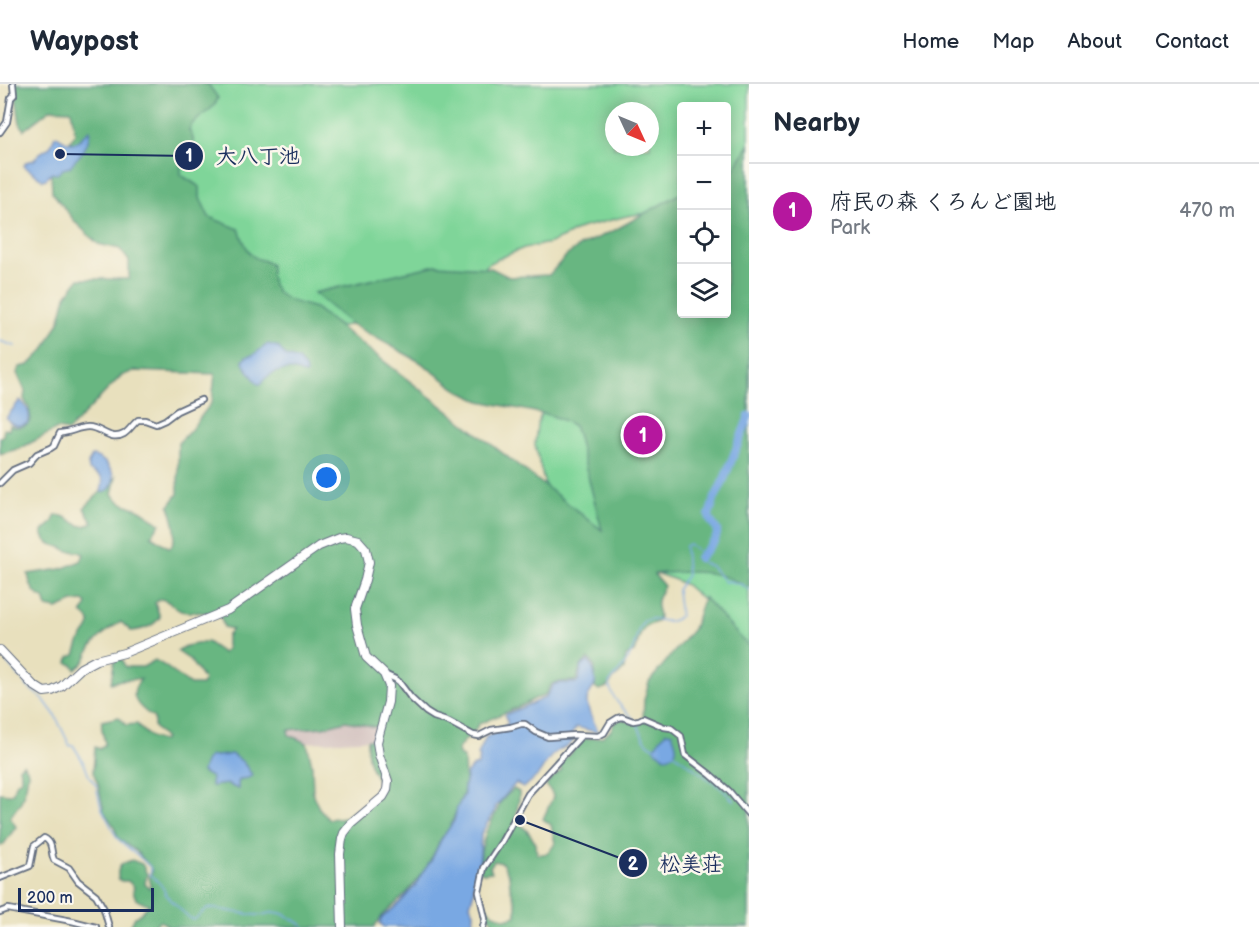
<!DOCTYPE html>
<meta charset="utf-8">
<style>
:root{--surface:#fff;--page:#f2f2f3;--text:#1f2937;--muted:#747a83;--line:#e0e1e3;--accent:#b5179e}
body{margin:0;font-family:"Balsamiq Sans","Klee One",sans-serif;background:var(--page);color:var(--text)}
.controls{position:absolute;right:18px;top:18px;display:grid;overflow:hidden;border-radius:6px;box-shadow:0 3px 15px #0003}
.controls button{width:54px;height:54px;display:grid;place-items:center;padding:0;border:0;border-bottom:2px solid var(--line);background:var(--surface);color:var(--text);font:30px sans-serif}
.compass{position:absolute;left:605px;top:18px;width:54px;height:54px;border-radius:50%;background:var(--surface);box-shadow:0 3px 15px #0003;rotate:134deg}
.scale{position:absolute;left:18px;bottom:15px;width:136px;box-sizing:border-box;padding-left:6px;border:3px solid #1b2f5e;border-top:0;font-size:16px;line-height:21px;white-space:nowrap;color:#1b2f5e;-webkit-text-stroke:4px #fbf7ec;paint-order:stroke}
.you{position:absolute;left:327px;top:394px;width:21px;height:21px;margin:-15px;border:4px solid #fff;border-radius:50%;background:#1a73e8;box-shadow:0 0 0 9px #1a73e833}
.badge{display:grid;place-items:center;width:39px;height:39px;border-radius:50%;background:var(--accent);color:#fff;font-size:20px;font-weight:700}
.pin{position:absolute;translate:-50% -50%;border:3px solid #fff;box-shadow:0 2px 6px #0006}
.list{margin:0;padding:0;list-style:none}
h2{display:flex;justify-content:space-between;align-items:center;height:78px;margin:0;padding:0 24px;font-size:26px}
h2 small{font-size:20px;font-weight:400;color:var(--muted)}
.list li{display:grid;grid-template-columns:39px 1fr auto;gap:18px;align-items:center;box-sizing:border-box;height:96px;padding:0 24px;border-top:2px solid var(--line)}
.list b{display:block;font-size:22px;white-space:nowrap}
.list p{margin:0;font-size:20px;white-space:nowrap;color:var(--muted)}
.list em{font-size:20px;font-style:normal;color:var(--muted)}
.icon{flex:none;width:33px;height:33px;fill:none;stroke:currentColor;stroke-width:2;stroke-linecap:round;stroke-linejoin:round}
.map{position:relative;flex:none;width:749px;height:843px;overflow:hidden}
header{display:flex;align-items:center;gap:36px;box-sizing:border-box;height:84px;padding:0 30px;background:var(--surface);border-bottom:2px solid var(--line)}
header strong{font-size:28px}
nav{display:flex;gap:33px;margin-inline-start:auto;font-size:21px}
main{display:flex}
aside{flex:1;background:var(--surface)}
.map>svg:first-child{display:block}
.industrial{fill:#d1bfbd}
.green{fill:#7fd599;stroke:#4d827c;stroke-width:1.5;fill-rule:evenodd}
.forest{fill:#67b681;stroke:#417270;stroke-width:1.5;fill-rule:evenodd}
.water{fill:#79a8e3;stroke:#4a6ca0;stroke-width:1.5}
.lines{fill:none;stroke-linecap:round;stroke-linejoin:round}
.stream{stroke:#79a8e3;stroke-width:1.5}
.river{stroke:#79a8e3;stroke-width:8}
.minor-casing{stroke:#636d7f;stroke-width:8}
.primary-casing{stroke:#636d7f;stroke-width:10}
.minor{stroke:#fff;stroke-width:4.5}
.primary{stroke:#fff;stroke-width:8}
.leader{fill:none;stroke:#1b2f5e;stroke-width:2}
.callout-dot{fill:#1b2f5e;stroke:#fbf7ec;stroke-width:2}
.mark-label{font-size:18px;text-anchor:middle;font-weight:bold;fill:#fff}
.callout-label{font-size:21px;text-anchor:middle;font-weight:bold;fill:#1b2f5e;stroke:#fbf7ec;stroke-width:5;stroke-linejoin:round;paint-order:stroke}
</style>
<header>
<strong>Waypost</strong>
<nav><a>Home</a><a>Map</a><a>About</a><a>Contact</a></nav>
</header>
<main>
<div class="map">
<svg width="749" height="843" viewBox="0 0 749 843">
<rect width="100%" height="100%" fill="#fbf7ec"/>
<filter id="ink" filterUnits="userSpaceOnUse"><feTurbulence type="fractalNoise" baseFrequency=".0167" numOctaves="2"/><feDisplacementMap in="SourceGraphic" scale="12" xChannelSelector="R" yChannelSelector="G"/><feConvolveMatrix kernelMatrix="1 2 1 2 8 2 1 2 1" color-interpolation-filters="sRGB"/></filter>
<filter id="wash" filterUnits="userSpaceOnUse"><feTurbulence type="fractalNoise" baseFrequency=".008" numOctaves="4" result="noise"/><feDisplacementMap in="SourceGraphic" scale="24" xChannelSelector="R" yChannelSelector="G"/><feGaussianBlur stdDeviation="1.35" result="paint"/><feColorMatrix in="noise" values="0 0 0 0 0 0 0 0 0 0 0 0 0 0 0 0 0 1.4 0 .05"/><feComposite in="paint" operator="in"/></filter>
<g filter="url(#wash)">
<rect width="100%" height="100%" fill="#e8e0bd"/>
<!-- industrial -->
<path class="industrial" d="M345,637L377,643L375,655L307,659L289,651L288,645L323,643Z"/>
<!-- green -->
<path class="green" d="M161,0H749V569L705,518L686,501L673,495L643,485L554,437L535,361L537,341L559,287L682,230H726V22H682L681,124L627,132L580,144L566,152L550,159L524,164L500,174L488,180L471,202L362,236C345,245 326,243 307,242L186,119ZM614,27H650V63H614Z"/>
<!-- forest -->
<path class="forest" d="M14,0H208L218,14L214,22L191,41L189,46C201,66 186,65 181,81C181,83 181,90 181,91L200,103V114L209,133L239,145C242,154 246,166 253,172C259,177 266,175 271,181C268,215 289,216 315,224L602,446L577,350L574,342L567,338L550,331L480,317L467,311L455,304L420,278L351,240L314,209L436,181L491,184L509,193L549,191L566,172L580,162L615,146L681,109L682,230H726L727,91L732,88L749,61V506C722,484 688,487 654,490L664,502C661,507 658,512 657,517C655,527 662,528 657,538L646,542L641,549L634,568L626,572L624,585L619,590L614,594L607,603L599,606L595,603V584L592,578L588,575C579,581 579,587 577,596C570,599 558,596 552,600C549,602 547,609 544,612L534,615L527,619L479,640L473,649L464,657L458,665L459,671L464,674L465,696L463,710L450,743L441,755L428,781L414,800L406,810L383,831L374,843H167V841L160,837L152,843H130L135,833C139,832 147,823 149,820L141,818L136,815L133,807L134,803L128,797H121L118,794V787L121,780L132,776L142,780L147,790L145,800L149,804L151,802L149,793L152,788L150,783L137,768L118,754L114,742L104,728L98,700L93,688L95,663L100,665L105,660C104,652 100,644 102,637L119,633L126,641L137,640C146,651 150,654 163,657L165,655L154,643V634C138,623 126,612 141,595L121,596L111,599L114,579L116,575H122L125,583H143L155,576L165,582L190,601H202L204,596L190,576L177,567L186,562L207,558L223,569L227,565V552L232,545L224,543L221,534L215,529C208,528 186,529 181,527C173,524 169,515 160,515L155,519L160,533C154,542 142,546 131,547L121,538C109,544 96,555 89,567C86,575 84,581 75,585L73,581L68,579L69,573L75,571C77,566 78,561 80,557C86,545 98,540 82,529L87,520L84,517L73,518L57,525L47,523L44,514C33,510 30,501 28,490L61,485L81,477L84,470C78,467 76,468 69,467C63,466 66,465 60,463C49,460 45,459 42,448L52,439L56,431C73,431 76,449 93,439L84,424L116,393L112,410C119,420 128,421 138,425C146,429 153,435 160,440L151,452L170,464C179,450 174,437 169,422L178,410V359L190,347L212,318L215,290L134,287L121,292L68,347L57,345L21,364L0,370V353L3,352L4,345L9,346L10,341C17,345 26,343 31,336L29,324L24,315L25,307L17,289L20,283L29,281L44,266L60,236L66,212L79,195H129V177L120,165L98,160L76,139L52,108L51,87L75,50L71,26L51,25L24,46L20,39ZM346,637L377,643L375,655L367,656C367,678 370,682 380,701L368,718L345,733L329,735L319,724L313,711L312,681L307,659L289,651L288,646L323,643ZM231,670L243,678L252,691L248,694L240,695L238,698V705L227,700L211,702L212,694L210,692L203,689L212,672H224Z
M704,513L749,563V843H494L491,834L487,832L484,822L485,821L492,829L506,835L516,832V820L510,803L509,791L502,779L494,777L490,783L492,788L483,789L480,786L481,767L486,748L498,725L499,720L507,711L514,705L519,708V715L515,737C528,745 536,755 537,770C548,771 550,768 555,759L551,741L543,735L553,713L552,709L546,701C550,695 557,691 562,686L557,681L572,668L583,655L602,653L611,646L614,639L621,635L633,639L643,637L644,616L649,598L693,545Z
M23,680L27,685L28,689L26,702L21,718L10,733L16,743L3,761L0,762V709L10,710L13,709L15,700L21,695V689L19,684Z"/>
<!-- water -->
<path class="water" d="M89,46H90C89,56 87,63 80,71C77,75 73,77 70,83L63,85L57,90L52,89L46,95L43,96L24,82L26,78L34,76L40,69L50,63L55,52H57C75,65 77,58 89,46Z
M268,260L278,263L286,272L298,276L305,284L306,290C302,290 297,287 292,286C281,285 266,290 261,300H258L244,281L243,277L246,273L253,271Z
M20,316C26,321 32,330 28,339C18,343 13,342 6,334Z
M92,372C102,373 109,382 113,390C114,399 111,406 103,409L101,407C106,391 99,393 89,386L88,379Z
M589,577C593,582 596,593 595,600C593,607 586,610 587,619C588,628 594,638 598,647L596,648L577,643L572,649L571,653L574,654C571,664 563,662 556,668C549,673 545,680 541,687C537,694 529,699 523,704L516,699L495,723L496,724L481,750L479,784L477,793L474,797V807L470,821L474,828L473,843H384L380,839L382,834L400,819L416,801L421,791L431,777L441,756L454,737L457,724L464,710V703L467,689L472,683L478,681L480,673L478,671L486,653L508,640L505,632L507,630L545,614L553,601C561,597 570,601 578,598C582,588 577,583 589,577Z
M666,648L672,649C675,659 682,670 666,673L656,667L654,663Z
M231,670L243,678L252,691L248,694L240,695L238,698V705L227,700L211,702L212,694L202,688C203,684 206,675 209,673C211,672 226,672 231,670Z"/>
<g class="lines">
<!-- stream -->
<path class="stream" d="M0,257L15,262
M699,474L703,479L711,482L725,498L728,497L743,501L749,506
M7,579L30,605L44,616L49,623L55,631L70,662L73,661L84,679L89,692L96,701L101,723L115,750L119,756L144,777L150,783L151,788L149,790C156,795 164,803 166,811L188,833L194,836L208,824C224,825 240,830 256,831C264,832 272,827 280,829C288,831 298,838 305,843
M633,634C623,625 611,614 609,599C620,586 630,576 635,559C637,552 638,542 644,537C655,529 666,545 680,532L677,506L687,491L685,462L689,460L702,470
M637,638C641,649 644,660 656,664
M672,668L722,705L734,717"/>
<!-- river -->
<path class="river" d="M699,474L715,456L717,450V446L710,436L709,431L714,416L725,393L749,332"/>
</g>
</g>
<g filter="url(#ink)">
<g class="lines">
<!-- minor casing -->
<g class="minor-casing">
<path id="minor" d="M0,48L7,38L11,14L14,11L13,0
M0,399L13,386L29,379L37,370L51,364L54,362L60,349C70,349 78,343 88,343C101,343 110,358 124,350C129,347 133,340 138,336H145L156,340L165,336L177,327L201,316
M384,590L395,595L399,598L411,614L426,628L434,633L449,638L473,651L479,652L491,646L511,643L521,640H525L536,648L548,653L575,651L598,652L604,649L610,639L618,634L622,633L633,637L639,636L643,634L664,643L671,644L681,652L685,671L711,691L729,707L749,731
M0,794L30,782L34,762L44,754C54,759 50,768 54,776L69,784L78,797L96,811L104,825L109,843
M0,828L8,825L72,837L96,843
M483,843L485,835L479,808L484,784L502,757L528,710L581,652"/>
</g>
<!-- primary casing -->
<g class="primary-casing">
<path id="primary" d="M0,566L33,601L44,608L52,607L62,602L81,584L96,576L124,569L228,526L319,462L339,454L346,453L358,456L366,465L369,478L365,496L355,525L357,541L366,573L384,590L389,602L388,618L377,658L379,671L388,697L387,706L383,713L351,740L344,749L342,755L340,770L342,843"/>
</g>
<!-- minor -->
<use href="#minor" class="minor"/>
<!-- primary -->
<use href="#primary" class="primary"/>
</g>
</g>
<!-- callouts -->
<path class="leader" d="M60 70L189 72M520 736L633 779"/>
<g class="callout-dot">
<circle cx="60" cy="70" r="6"/>
<circle cx="520" cy="736" r="6"/>
<circle cx="189" cy="72" r="15"/>
<circle cx="633" cy="779" r="15"/>
</g>
<g class="mark-label">
<text x="189" y="78">1</text>
<text x="633" y="786">2</text>
</g>
<g class="callout-label">
<text x="258" y="79">大八丁池</text>
<text x="691" y="787">松美荘</text>
</g>
</svg>
<div class="controls">
<button>+</button>
<button>−</button>
<button><svg class="icon" aria-label="locate" viewBox="0 0 24 24"><circle cx="12" cy="12" r="6"/><path d="M12 2v4M12 18v4M2 12h4M18 12h4"/></svg></button>
<button><svg class="icon" aria-label="layers" viewBox="0 0 24 24"><path d="M12 4l9 5-9 5-9-5zM3 14l9 5 9-5"/></svg></button>
</div>
<svg class="compass" viewBox="-18 -18 36 36"><path d="M0-13l5 13h-10z" fill="#e53935"/><path d="M0 13l5-13h-10z" fill="#747a83"/></svg>
<div class="scale">200 m</div>
<div class="you"></div>
<div class="pin badge" style="left:643px;top:351px">1</div>
</div>
<aside>
<h2>Nearby<small></small></h2>
<ul class="list">
<li><span class="badge">1</span><div><b>府民の森 くろんど園地</b><p>Park</p></div><em>470 m</em></li>
</ul>
</aside>
</main>
